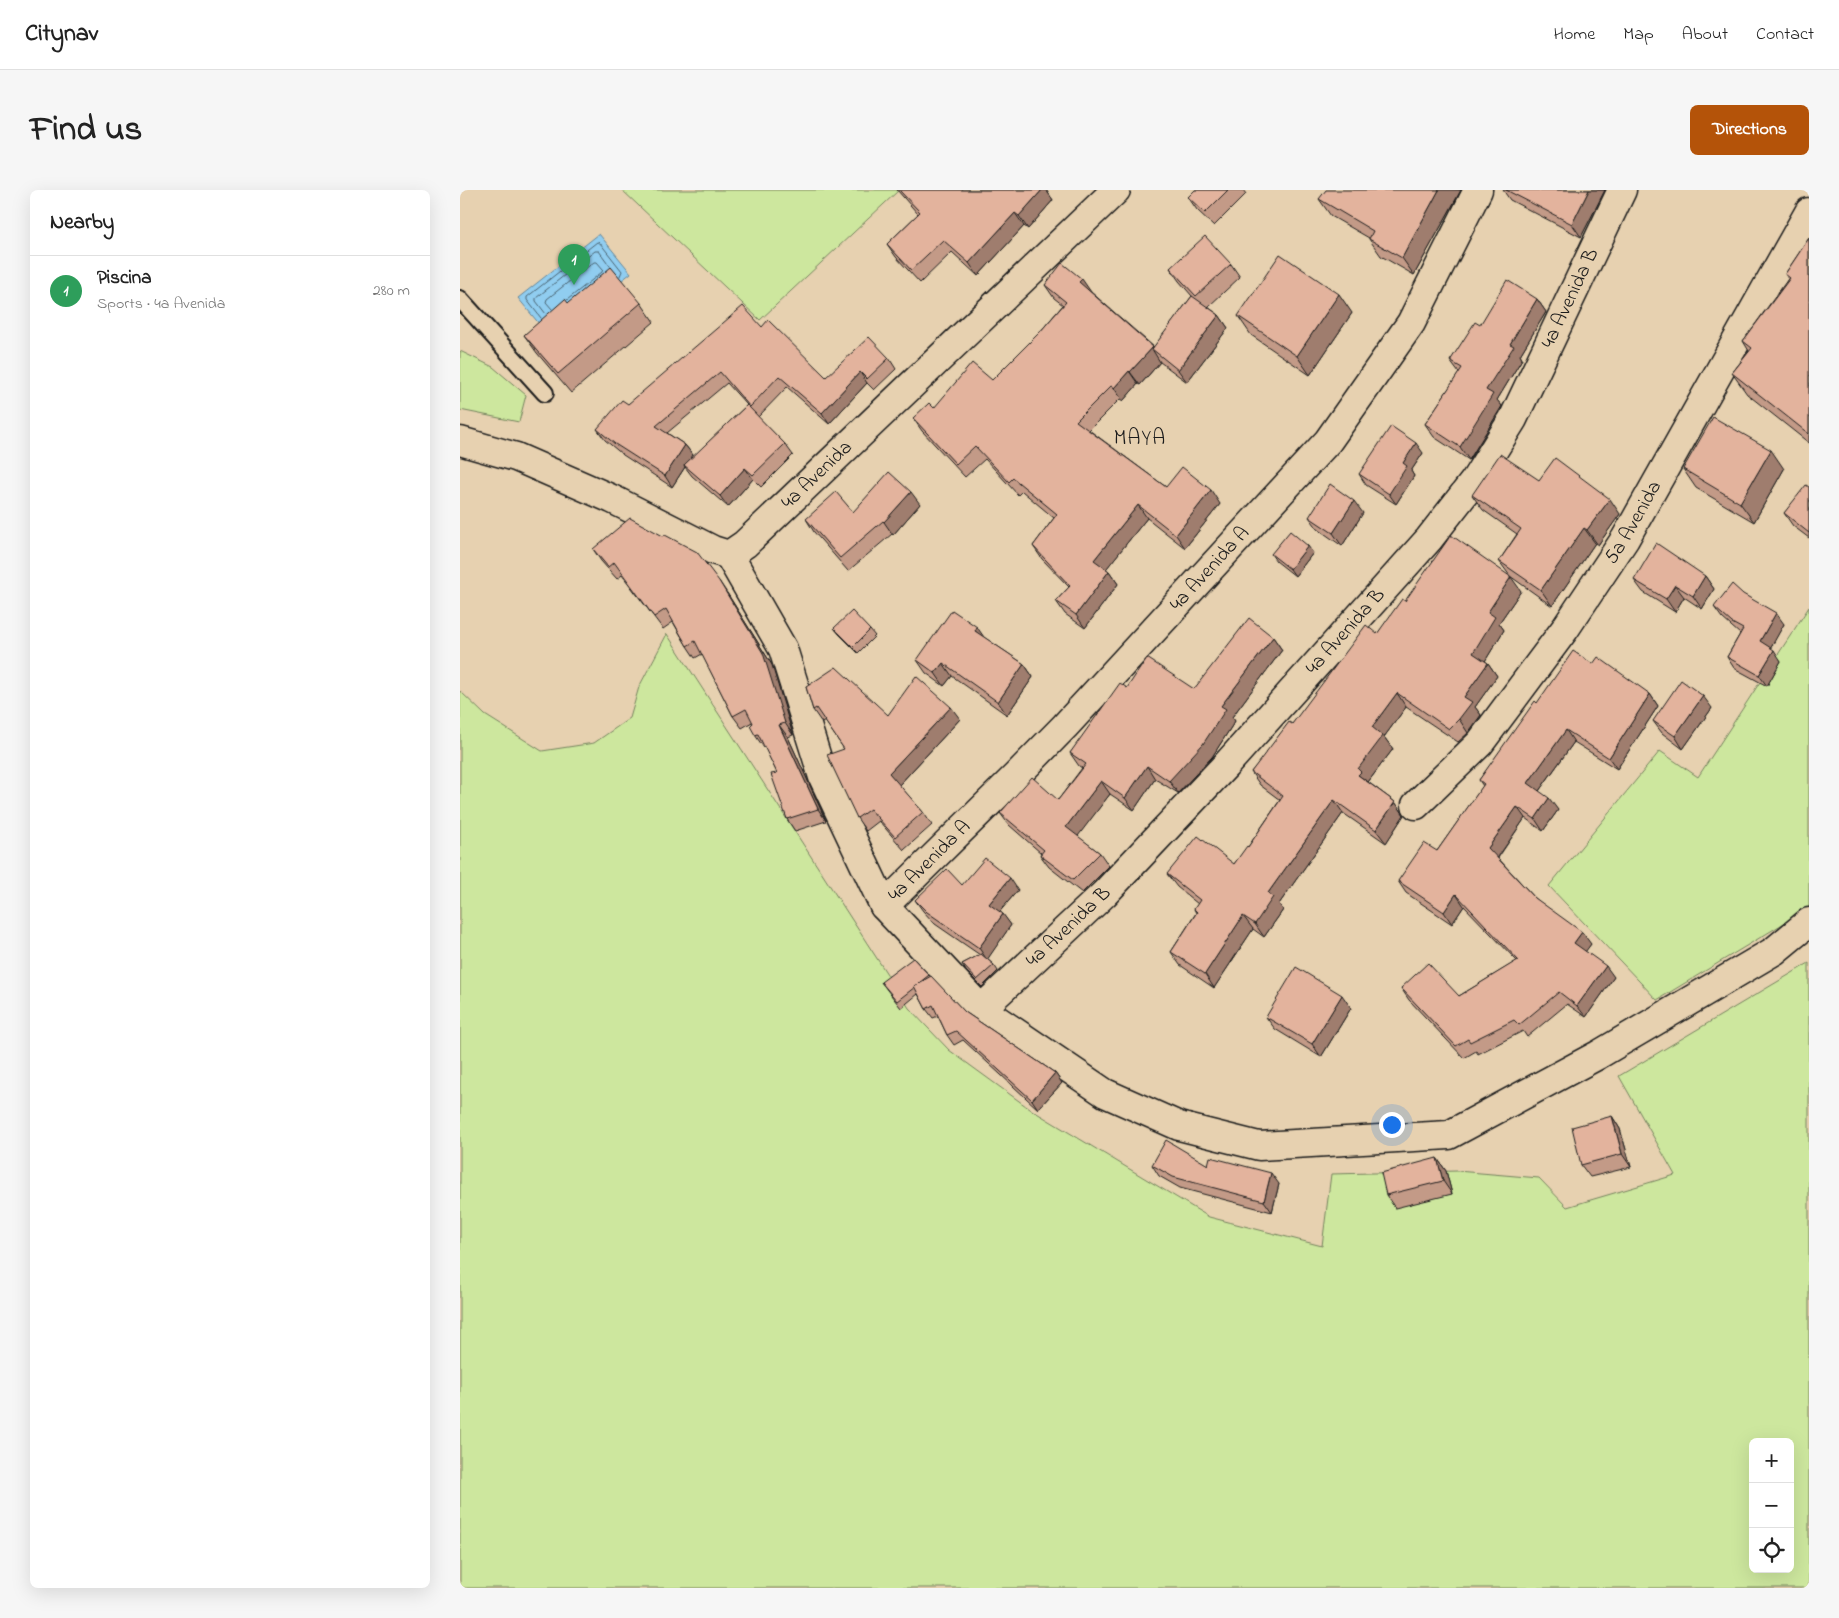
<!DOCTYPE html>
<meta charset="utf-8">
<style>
:root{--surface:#fff;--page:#f6f6f6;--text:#222;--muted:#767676;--line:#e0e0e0;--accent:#b45309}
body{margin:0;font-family:"Indie Flower",sans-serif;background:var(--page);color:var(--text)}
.controls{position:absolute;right:15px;bottom:15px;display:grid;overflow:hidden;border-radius:8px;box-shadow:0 5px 20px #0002}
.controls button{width:45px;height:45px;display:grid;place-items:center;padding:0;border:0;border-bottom:1px solid var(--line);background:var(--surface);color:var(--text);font:25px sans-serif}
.you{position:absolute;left:931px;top:934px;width:18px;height:18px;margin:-12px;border:4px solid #fff;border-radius:50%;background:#1a73e8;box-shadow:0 0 0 8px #1a73e833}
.badge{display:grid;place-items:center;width:32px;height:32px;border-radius:50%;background:var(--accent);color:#fff;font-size:16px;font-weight:700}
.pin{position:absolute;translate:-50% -41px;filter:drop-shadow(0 1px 2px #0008)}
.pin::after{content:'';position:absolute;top:26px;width:18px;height:15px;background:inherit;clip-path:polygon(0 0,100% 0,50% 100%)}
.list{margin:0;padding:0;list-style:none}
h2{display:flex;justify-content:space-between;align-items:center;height:65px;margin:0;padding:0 20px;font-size:21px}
h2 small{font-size:16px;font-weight:400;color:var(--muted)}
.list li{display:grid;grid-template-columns:32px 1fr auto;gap:15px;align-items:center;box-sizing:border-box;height:70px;padding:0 20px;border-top:1px solid var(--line)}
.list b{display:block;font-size:19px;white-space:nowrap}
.list p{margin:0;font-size:16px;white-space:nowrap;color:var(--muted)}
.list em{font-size:16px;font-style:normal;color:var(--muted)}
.icon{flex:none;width:28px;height:28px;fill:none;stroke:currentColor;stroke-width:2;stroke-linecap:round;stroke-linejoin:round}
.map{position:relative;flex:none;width:1349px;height:1398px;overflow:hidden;border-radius:8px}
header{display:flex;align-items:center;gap:30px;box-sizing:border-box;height:70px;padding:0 25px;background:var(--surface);border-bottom:1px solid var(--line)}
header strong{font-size:24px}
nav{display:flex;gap:28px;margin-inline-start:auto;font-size:18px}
.intro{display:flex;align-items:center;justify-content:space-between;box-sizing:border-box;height:120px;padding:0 30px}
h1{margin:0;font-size:35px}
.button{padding:12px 22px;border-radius:8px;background:var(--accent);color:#fff;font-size:18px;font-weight:700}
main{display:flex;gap:30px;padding:0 30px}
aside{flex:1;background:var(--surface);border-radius:8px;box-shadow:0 5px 20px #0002}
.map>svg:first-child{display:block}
.green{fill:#cde79e;stroke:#74825d;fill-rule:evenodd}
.water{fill:#90cdf0;stroke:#62869b}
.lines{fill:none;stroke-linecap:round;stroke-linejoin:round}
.shore{stroke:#4a6371;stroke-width:1}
.lane-casing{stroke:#1c1c1c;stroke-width:20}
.street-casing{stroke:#1c1c1c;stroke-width:31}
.lane{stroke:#e7d1b0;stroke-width:16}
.street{stroke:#e7d1b0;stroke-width:28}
.wall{fill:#c39a87;stroke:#1c1c1c;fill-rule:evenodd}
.shaded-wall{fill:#9f7d6e;stroke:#1c1c1c}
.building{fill:#e3b39d;stroke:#1c1c1c}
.labels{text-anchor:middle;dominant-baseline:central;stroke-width:5;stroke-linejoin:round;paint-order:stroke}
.street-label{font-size:20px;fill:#1c1c1c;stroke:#e7d1b0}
.neighbourhood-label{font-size:21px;letter-spacing:1px;fill:#1c1c1c;stroke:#e7d1b0}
</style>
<header>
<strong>Citynav</strong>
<nav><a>Home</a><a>Map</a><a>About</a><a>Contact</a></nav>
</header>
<div class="intro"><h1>Find us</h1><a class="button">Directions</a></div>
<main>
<aside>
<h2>Nearby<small></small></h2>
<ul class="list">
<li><span class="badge" style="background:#2e9e5b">1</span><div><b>Piscina</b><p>Sports · 4a Avenida</p></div><em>280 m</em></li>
</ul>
</aside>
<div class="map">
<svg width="1349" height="1398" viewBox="0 0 1349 1398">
<rect width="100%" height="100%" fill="#e7d1b0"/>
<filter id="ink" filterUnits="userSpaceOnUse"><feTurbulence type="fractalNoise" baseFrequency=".02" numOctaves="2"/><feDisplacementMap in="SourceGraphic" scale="10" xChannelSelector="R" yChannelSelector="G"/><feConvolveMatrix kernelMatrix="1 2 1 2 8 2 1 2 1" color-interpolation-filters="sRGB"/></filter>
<g filter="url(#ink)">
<!-- green -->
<path class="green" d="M162,0H439L300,130Z
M0,161L33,177L66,205L59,232L0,220Z
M1349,417V718L1197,810L1089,696L1200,561L1238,587Z
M207,444L449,818L489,860L570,919L749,1027L862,1056L871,984L997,981L1079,988L1107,1017L1215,985L1159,886L1349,773V1398H0V501L25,525L82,561L134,553L170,528L179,497ZM1293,1252H1330V1379H1293Z"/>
<!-- water -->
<path class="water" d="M139,44L171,83L90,147L58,108Z"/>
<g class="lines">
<!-- shore -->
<path class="shore" d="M92,119L86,112L87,109L134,72H137L143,79L142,82L107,110
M86,124L76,111V108L135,61H139L150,76
M81,128L67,110V107L137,52L140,53L162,81L160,86"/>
<!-- lane casing -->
<g class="lane-casing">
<path id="lane" d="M0,109L85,203"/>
</g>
<!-- street casing -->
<g class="street-casing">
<g id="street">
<path id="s1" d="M0,251L56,267L152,309L253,360L269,365L285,354L656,0"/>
<path d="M269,365L323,459L363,587L424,716L521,819L645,903L719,936L799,956L989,945L1138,865L1314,761L1349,732"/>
<path id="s2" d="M956,615L1020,553L1105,439L1165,349L1349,22"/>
<path id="s3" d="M424,716L556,586L605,536L868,251L951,133L1018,0"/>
<path id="s4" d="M521,819L644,704L766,575L969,349L1015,290L1053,229L1162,0"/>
</g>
</g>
<!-- lane -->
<use href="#lane" class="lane"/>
<!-- street -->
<use href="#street" class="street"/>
</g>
<!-- wall -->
<path class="wall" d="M437,0H586L593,10L568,39L564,36L518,86L492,62L460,93L436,67L427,54L458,24Z
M735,0H783L786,4L754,36L737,20L728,7Z
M1001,0L954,85L921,66L909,49V48L871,26L859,9Z
M1043,0H1145L1121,47L1050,10Z
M1349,48V253L1287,204L1272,183L1289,161L1283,151L1328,89L1325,84Z
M771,74L780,87L748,117L759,125L768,138L727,192L700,172L680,195L678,194L663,211L660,209L629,240L706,297L760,314L725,358L687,328L646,379L649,381L658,394L625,438L605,424L596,411L609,397L582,369L573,356L594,328L562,301L558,305L525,269L505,287L462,241L453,228L532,190L579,143L603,115L594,108L585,95L631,102L694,157L732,106L719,91L710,78Z
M1077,109L1086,122L1060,165L1062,169L1037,210L1042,216L1039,221L1009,270L974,247L965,234L999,183L990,171L1020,135Z
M108,113H181L194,132L111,203L77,163L64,145Z
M892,123L850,185L791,145L778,126Z
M302,137L366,187L429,168L436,179L414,200L407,193L369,234L327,197L298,227L325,254L333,265L301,297L293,289L268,317L232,286L225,277L212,297L163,265L145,250L137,239L168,214ZM267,193L287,215L231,269L233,265L225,255L207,243Z
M963,263L951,281L954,286L936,314L906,295L899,284Z
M1223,279H1324L1294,332L1236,298Z
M1079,290L1160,324L1138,355L1135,353L1092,416L1050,386L1039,371L1057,344L1023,320L1012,305Z
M1349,297V348L1333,336L1324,323Z
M460,314L433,345L432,344L388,381L354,342L346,329L393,322Z
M903,323L882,356L858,339L849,327Z
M133,359L267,403L312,475L333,545L328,547L366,631L335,641L327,629L317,583L305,557L304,558L295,545L292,532L282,538L273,526L242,464L235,468L227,456L213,432L203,439L162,385L157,389L141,371Z
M853,363L835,386L816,371L811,364Z
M1245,386L1254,399L1242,419L1224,407L1215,422L1183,402L1174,390Z
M1061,401L1039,433L1044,440L1025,471L1028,473L1037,486L1015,517L1021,525L1008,543L998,552L946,517L924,547L933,559L908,592L935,612L944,625L926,653L883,623L819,714L823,720L804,747L793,739L754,798L720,775L711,762L736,723L734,719L738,714L717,697L707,684L774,674L788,657L820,610L800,595L791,582L832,534L917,444L945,411Z
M1254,417L1324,434L1310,458L1321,471L1307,496L1274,478L1267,467L1280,444L1262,428Z
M374,438L410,440L415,446L398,463L379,444Z
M813,447L822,460L772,527L775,531L752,567L718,603L695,589L674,620L650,604L617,646L640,663L649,676L622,703L589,677L580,665L581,663L549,635L540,623L598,610L622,578L619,576L610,563L667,498L734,499Z
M525,448L564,474L573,487L547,525L492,486L484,496L466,483L457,470Z
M1133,474L1190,504L1198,516L1157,579L1114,552L1079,601L1098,620L1083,641L1065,628L1038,668L1075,708L1131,754L1125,761L1154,787L1126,827L1107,814L1067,847L1063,841L1018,864L1016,861L1004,868L949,810L941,798L999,806L1057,771L1004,716L992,734L946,703L938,691L977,661L1023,596L1019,590L1077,513Z
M346,497L428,525L500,529L439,595L463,622L472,635L444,660L419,631L406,641L397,628L384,559L365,531L362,533L353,520Z
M1252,518L1223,559L1202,543L1193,531Z
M502,695L558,700L540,721L551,735L527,769L534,775L538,781L522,797L506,781L502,774L520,765L475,734L463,721L455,710Z
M469,785L505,822L595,883L602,893L578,919L503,850L494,855L487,845L478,826L473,828L466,819L458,804L441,818L421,792Z
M891,818L861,867L815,839L806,827Z
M1152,926L1160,939L1171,977L1130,987L1121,975Z
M977,968L986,981L992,1004L935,1018L926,1005Z
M692,975H748L819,994L812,1022L720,998L699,986Z"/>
<!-- shaded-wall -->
<path class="shaded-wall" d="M582,0H586L593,10L568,39L559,26Z
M979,0H1001L954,85L942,68Z
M1129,0H1145L1121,47L1112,34Z
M555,23L564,36L518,86L509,73Z
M622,89L631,102L629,106L619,92Z
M879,104L892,123L850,185L837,166Z
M1077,109L1086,122L1060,165L1062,169L1037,210L1042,216L1039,221L1009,270L1000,257L1026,200L1050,154Z
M759,125L768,138L727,192L718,180Z
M693,157L692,159L700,172L680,195L670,182Z
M669,181L678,194L663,211L654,198Z
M400,182L407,193L369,234L362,223Z
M956,253L963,263L951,281L954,286L936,314L929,304L943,273Z
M225,255L233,265L226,276L224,275L225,277L212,297L205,286Z
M1311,260L1324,279L1294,332L1280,313Z
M285,278L293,289L268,317L260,306Z
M751,300L760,314L725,358L716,345Z
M451,302L460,314L433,345L424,332Z
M1150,309L1160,324L1138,355L1127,340Z
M894,311L903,323L882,356L873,343Z
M678,315L687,328L643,383L634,370Z
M1124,338L1135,353L1092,416L1081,400Z
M848,356L853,363L835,386L830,379Z
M649,381L658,394L625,438L616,425Z
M1245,386L1254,399L1242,419L1233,406Z
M1051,387L1061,401L1039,433L1044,440L1022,476L1013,463L1028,422Z
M259,391L267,403L312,475L333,545L325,533Z
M1215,395L1224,407L1215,422L1206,409Z
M1316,423L1324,434L1308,463L1300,451Z
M517,437L526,450L515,441Z
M813,447L822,460L772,527L775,531L752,567L718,603L709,591L761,516Z
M1314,460L1321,471L1307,496L1299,485Z
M483,473L492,486L484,496L475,483Z
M1028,473L1037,486L1015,517L1021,525L1008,543L999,529L1004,507Z
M564,474L573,487L547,525L538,512Z
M937,503L946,517L924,547L933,559L908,592L898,585V579L912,537Z
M1190,504L1198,516L1157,579L1149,568Z
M1243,506L1252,518L1223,559L1215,546Z
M491,517L500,529L438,596L429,583Z
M319,535L328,547L366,631L358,619Z
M1106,540L1114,552L1076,605L1068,593Z
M687,576L695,589L674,620L665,608Z
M641,591L650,604L615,650L606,637Z
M1089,608L1098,620L1083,641L1075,629Z
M874,610L883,623L819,714L823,720L804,747L795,734L808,703Z
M935,612L944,625L926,653L916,640Z
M1057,617L1065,628L1036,670L1028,658Z
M550,688L558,700L537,725L529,714Z
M996,704L1004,716L992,734L984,722Z
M543,724L551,735L527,770L519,758Z
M783,726L793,739L754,798L745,784Z
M1122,742L1131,754L1123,765L1114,753Z
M1146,776L1154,787L1126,827L1117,816Z
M882,805L891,818L861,867L852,854Z
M595,883L602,893L578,919L572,910Z
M1152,926L1160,939L1171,977L1162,964Z
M977,968L986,981L992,1004L983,991Z
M811,983L819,994L812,1022L804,1011Z"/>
<!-- building -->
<path class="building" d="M439,0H582L559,26L555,23L509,73L483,50L451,80L427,54L460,22Z
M735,0H768L745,23L728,7Z
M866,0H979L942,68L909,49L913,41L859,9Z
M1046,0H1129L1112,34Z
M745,46L771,74L736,106L710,78Z
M1349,48V244L1272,183L1292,158L1283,151L1330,88L1325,84Z
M820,64L879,104L837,166L778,126Z
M602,73L622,89L619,92L693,157L670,182L669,181L654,198L651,196L616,231L706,297L722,277L751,300L716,345L678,315L634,370L649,381L616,425L596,411L610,396L573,356L597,324L553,288L549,292L515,256L496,274L453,228L469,213L474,218L512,173L532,190L579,143L606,112L585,95Z
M151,77L181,113L98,184L64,145L105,109L108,113Z
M1047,90L1077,109L1050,154L1054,156L1026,200L1033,204L1030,209L1000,257L965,234L1002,178L990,171L1015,132L1020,135Z
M732,106L759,125L718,180L692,159Z
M283,116L302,137L308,130L366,187L409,147L429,168L407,189L400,182L362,223L319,186L290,217L260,182L196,236L225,255L205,286L155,254L137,239L162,210L168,214Z
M287,215L325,254L293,285L285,278L260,306L224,275Z
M1253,227L1311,260L1280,313L1223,279Z
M931,236L956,253L943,273L947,276L929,304L899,284Z
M1040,264L1079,290L1095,268L1150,309L1127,340L1124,338L1081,400L1039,371L1061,339L1012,305Z
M429,282L451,302L424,332L423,331L380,368L346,329L376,302L393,322Z
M870,294L894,311L873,343L849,327Z
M1346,295L1349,297V343L1324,323Z
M170,328L203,346L205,345L237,362L259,391L303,463L325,533L319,535L358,619L327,629L311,584L317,583L298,544L295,545L290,536L293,533L286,519L273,526L235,451L227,456L206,419L194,427L154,372L148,377L133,359Z
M830,341L848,356L830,379L811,364Z
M991,345L1051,387L1028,422L1035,427L1013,463L1028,473L1004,507L1012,512L999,529L989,539L937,503L912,537L923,546L898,579L901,582L898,585L935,612L916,640L874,610L808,703L813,707L795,734L783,726L745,784L711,762L737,722L734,719L740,710L707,684L738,646L774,674L787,656L788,657L823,606L791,582L829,532L832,534L906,435L917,444L942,409L945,411Z
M1196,353L1245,386L1233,406L1215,395L1206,409L1174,390Z
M1272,394L1283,404L1316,423L1300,451L1314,460L1299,485L1267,467L1283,439L1272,433L1254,417Z
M492,420L517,437L515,441L564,474L538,512L483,473L475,483L457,470Z
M392,421L410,440L393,457L374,438Z
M789,428L813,447L761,516L766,519L743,554L709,591L687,576L665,608L641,591L606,637L640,663L613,690L580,665L584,660L540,623L572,587L598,610L626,574L610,563L660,493L667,498L687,468L734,499Z
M1113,461L1133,474L1138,467L1190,504L1149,568L1106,540L1068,593L1089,608L1075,629L1057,617L1028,658L1075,708L1122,742L1114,753L1146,776L1117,816L1099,802L1059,835L1054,830L1010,852L1008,849L996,856L941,798L968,773L999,806L1058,770L996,704L984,722L938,691L964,653L977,661L1024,594L1019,590L1075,511L1077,513Z
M376,477L428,525L456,486L491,517L429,583L463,622L435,647L410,619L397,628L367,565L384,559L356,518L353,520L346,497Z
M1221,490L1243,506L1215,546L1193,531Z
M525,668L550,688L529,714L543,724L519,758L467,722L455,710L487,679L502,695Z
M521,764L534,775L517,790L502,774Z
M453,768L469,785L459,793L454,796L455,797L437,811L421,792Z
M836,777L882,805L852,854L806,827Z
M471,786L505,822L595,883L572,910L496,841L487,845L473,815L466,819L454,796Z
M1152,926L1162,964L1121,975L1112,937Z
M706,950L748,975L750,967L811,983L804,1011L713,987L692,975Z
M977,968L983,991L926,1005L921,983Z"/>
</g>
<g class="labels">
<!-- street labels -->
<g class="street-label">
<text stroke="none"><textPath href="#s4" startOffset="930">4a Avenida B</textPath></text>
<text stroke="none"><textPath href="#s1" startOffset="412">4a Avenida</textPath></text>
<text stroke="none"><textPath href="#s2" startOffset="358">5a Avenida</textPath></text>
<text stroke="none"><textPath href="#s3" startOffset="469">4a Avenida A</textPath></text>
<text stroke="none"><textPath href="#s4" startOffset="525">4a Avenida B</textPath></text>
<text stroke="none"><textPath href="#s3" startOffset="64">4a Avenida A</textPath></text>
<text stroke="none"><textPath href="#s4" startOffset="120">4a Avenida B</textPath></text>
</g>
<!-- neighbourhood labels -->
<g class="neighbourhood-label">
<text x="680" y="249">MAYA</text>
</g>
</g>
</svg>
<div class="controls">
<button>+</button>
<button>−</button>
<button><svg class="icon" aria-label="locate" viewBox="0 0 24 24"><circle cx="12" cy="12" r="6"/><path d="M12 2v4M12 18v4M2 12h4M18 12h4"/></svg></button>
</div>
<div class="you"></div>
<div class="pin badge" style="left:114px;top:95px;background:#2e9e5b">1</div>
</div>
</main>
